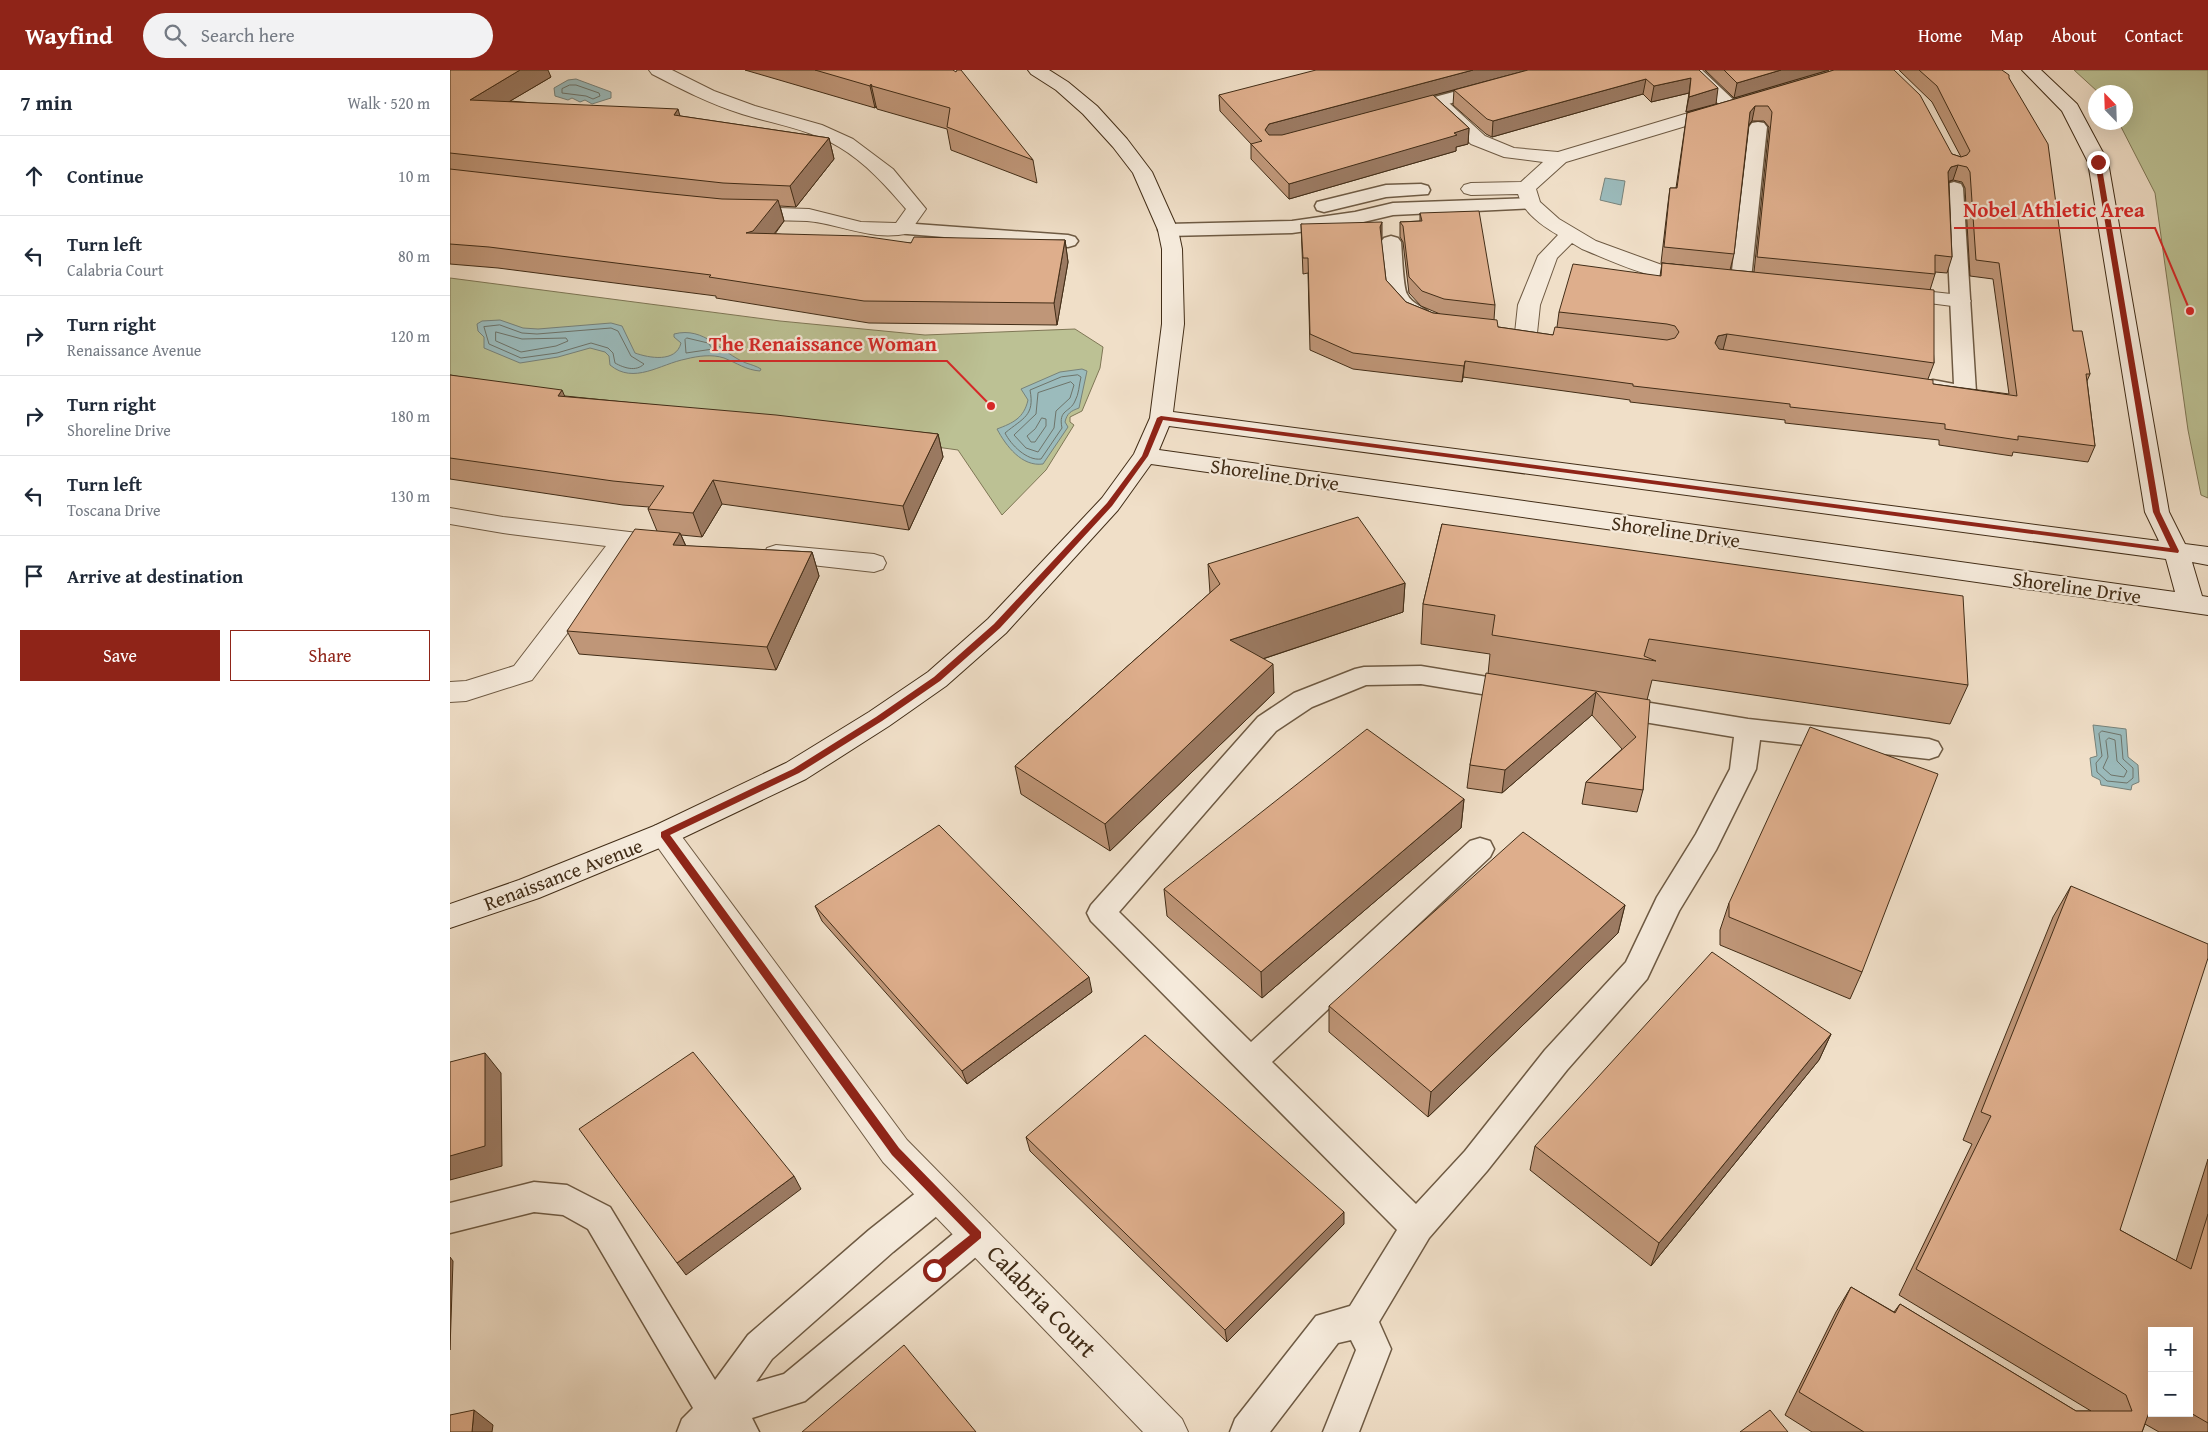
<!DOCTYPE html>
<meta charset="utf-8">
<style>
:root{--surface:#fff;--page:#f2f2f3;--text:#1f2937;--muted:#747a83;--line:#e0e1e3;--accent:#8f2418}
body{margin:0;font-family:"Gentium Book Plus",serif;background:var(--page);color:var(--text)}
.controls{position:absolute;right:15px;bottom:15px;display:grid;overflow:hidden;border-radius:0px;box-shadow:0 5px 20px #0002}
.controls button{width:45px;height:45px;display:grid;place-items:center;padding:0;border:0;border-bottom:1px solid var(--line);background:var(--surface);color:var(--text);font:25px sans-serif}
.compass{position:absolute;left:1638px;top:15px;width:45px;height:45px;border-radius:50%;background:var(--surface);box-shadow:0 5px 20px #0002;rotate:337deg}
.stop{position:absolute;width:15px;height:15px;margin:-11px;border:4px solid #8f2418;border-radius:50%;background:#fff}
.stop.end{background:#8f2418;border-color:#fff;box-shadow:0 1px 5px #0008}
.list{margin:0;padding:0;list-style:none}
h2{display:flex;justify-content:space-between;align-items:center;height:65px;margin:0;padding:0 20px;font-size:21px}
h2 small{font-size:16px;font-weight:400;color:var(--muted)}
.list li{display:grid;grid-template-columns:32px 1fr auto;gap:15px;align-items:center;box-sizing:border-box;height:80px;padding:0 20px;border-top:1px solid var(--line)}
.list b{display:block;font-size:19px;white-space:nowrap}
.list p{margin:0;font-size:16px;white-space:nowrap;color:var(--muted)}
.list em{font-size:16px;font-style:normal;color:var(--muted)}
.actions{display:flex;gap:10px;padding:15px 20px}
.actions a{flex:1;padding:11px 0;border:1px solid var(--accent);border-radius:0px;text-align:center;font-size:18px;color:var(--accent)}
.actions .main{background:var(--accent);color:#fff}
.icon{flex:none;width:28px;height:28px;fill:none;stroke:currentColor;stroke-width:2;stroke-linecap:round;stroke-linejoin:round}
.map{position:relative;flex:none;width:1758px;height:1362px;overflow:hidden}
header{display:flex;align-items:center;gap:30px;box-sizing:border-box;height:70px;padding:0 25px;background:var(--accent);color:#fff}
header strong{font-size:24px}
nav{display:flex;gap:28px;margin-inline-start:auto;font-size:18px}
.search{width:350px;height:45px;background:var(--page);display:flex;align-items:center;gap:12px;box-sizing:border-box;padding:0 18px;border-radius:28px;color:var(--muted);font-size:19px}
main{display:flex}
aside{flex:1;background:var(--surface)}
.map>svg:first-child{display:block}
.green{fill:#bcc194;stroke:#7f7756}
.water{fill:#9bbbbc;stroke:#77827a}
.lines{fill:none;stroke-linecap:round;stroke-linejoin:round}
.shore{stroke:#6e746a;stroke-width:1}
.lane-casing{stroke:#6e5a43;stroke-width:3}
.street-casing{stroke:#6e5a43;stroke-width:2}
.secondary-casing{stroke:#422d17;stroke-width:2}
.lane{fill:#f5eadb;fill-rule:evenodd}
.street{fill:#f5eadb;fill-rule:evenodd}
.secondary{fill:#f5eadb;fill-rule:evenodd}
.wall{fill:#bf9678;stroke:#422d17;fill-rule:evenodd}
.shaded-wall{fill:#9b7a62;stroke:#422d17}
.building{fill:#deae8c;stroke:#422d17}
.route{fill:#8f2418}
.labels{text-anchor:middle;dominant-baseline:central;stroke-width:4.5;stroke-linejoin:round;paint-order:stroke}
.street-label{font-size:20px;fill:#422d17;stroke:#f5eadb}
.near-street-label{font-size:24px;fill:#422d17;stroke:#f5eadb}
.leader{fill:none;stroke:#d62828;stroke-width:2}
.callout-dot{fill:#d62828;stroke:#f5eadb;stroke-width:2}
.callout-label{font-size:21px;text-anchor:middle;font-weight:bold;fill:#d62828;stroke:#f5eadb;stroke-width:4.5;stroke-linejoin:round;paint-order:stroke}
</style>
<header>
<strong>Wayfind</strong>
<div class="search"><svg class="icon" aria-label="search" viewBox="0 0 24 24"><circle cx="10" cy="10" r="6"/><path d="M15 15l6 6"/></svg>Search here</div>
<nav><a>Home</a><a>Map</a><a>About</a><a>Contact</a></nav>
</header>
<main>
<aside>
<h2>7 min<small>Walk · 520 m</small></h2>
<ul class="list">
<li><svg class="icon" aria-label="ahead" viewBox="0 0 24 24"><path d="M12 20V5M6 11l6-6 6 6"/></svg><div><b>Continue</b></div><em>10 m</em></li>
<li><svg class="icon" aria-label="left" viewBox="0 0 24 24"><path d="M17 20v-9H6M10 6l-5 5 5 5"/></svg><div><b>Turn left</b><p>Calabria Court</p></div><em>80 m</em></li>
<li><svg class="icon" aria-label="right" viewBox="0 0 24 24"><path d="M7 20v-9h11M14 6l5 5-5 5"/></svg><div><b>Turn right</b><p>Renaissance Avenue</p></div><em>120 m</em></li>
<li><svg class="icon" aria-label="right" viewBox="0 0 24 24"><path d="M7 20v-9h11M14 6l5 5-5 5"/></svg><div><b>Turn right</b><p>Shoreline Drive</p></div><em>180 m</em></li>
<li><svg class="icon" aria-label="left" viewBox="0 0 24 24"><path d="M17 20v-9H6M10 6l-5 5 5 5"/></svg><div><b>Turn left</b><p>Toscana Drive</p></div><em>130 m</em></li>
<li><svg class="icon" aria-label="arrive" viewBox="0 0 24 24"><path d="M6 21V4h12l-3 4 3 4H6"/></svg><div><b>Arrive at destination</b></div></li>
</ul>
<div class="actions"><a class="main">Save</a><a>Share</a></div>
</aside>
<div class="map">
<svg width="1758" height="1362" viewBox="0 0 1758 1362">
<rect width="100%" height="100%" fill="#f0dfc8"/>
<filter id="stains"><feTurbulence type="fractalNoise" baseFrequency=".004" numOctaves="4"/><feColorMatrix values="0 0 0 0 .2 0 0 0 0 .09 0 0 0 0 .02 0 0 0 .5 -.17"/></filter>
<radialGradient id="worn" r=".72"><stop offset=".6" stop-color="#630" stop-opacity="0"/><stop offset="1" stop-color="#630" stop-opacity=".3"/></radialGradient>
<!-- green -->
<path class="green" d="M1624,0H1758V428L1751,425L1738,360L1705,123L1669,53L1676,52V22H1648Z
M0,208L330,251L475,265L625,259L653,277L650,298L632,341L620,347V352L624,355L596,400L552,445L508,380L343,357L184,340L0,310Z"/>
<!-- water -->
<path class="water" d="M126,9L161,22V28L142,34L135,30L130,32L122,28L118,30L105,26L104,18L118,10Z
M1155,108L1175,111L1171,135L1150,130Z
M50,250L73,258L88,259L161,253L172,256L185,283C199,288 226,293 231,273L224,267V264C255,256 271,283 296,293C302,295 306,296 311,299L310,301C296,300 287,293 274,288C262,284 248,286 236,289C210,294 184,315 160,295L159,286L155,282L140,278L108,287L70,293L34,278V267L28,261L27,254L32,251Z
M632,299L637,301L629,338C621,341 617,343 615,352L618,357L593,394C572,397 556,376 547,359C563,353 574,348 578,330L571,319L610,302Z
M1643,655L1676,659L1678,687L1688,695L1689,712L1682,715L1681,720L1651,715L1650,710L1642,706L1640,688L1647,686Z"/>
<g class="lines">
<!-- shore -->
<path class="shore" d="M120,15H126L149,23L150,26L143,29L136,26L112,23V19Z
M50,255L72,263L87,264L161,258L168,261L181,286L194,294C186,302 174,298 165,293L163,283L158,278L141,273L107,283L71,288L39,274L34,257Z
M46,262L72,269L116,268L118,271L106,276L71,282L46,271Z
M237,268L258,273L263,279L236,283L235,270Z
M628,305L631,307C629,315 629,324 625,331C620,343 608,339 612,358L591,389C577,391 561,375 555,363C573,348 585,346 580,320L611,307Z
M621,312L624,315L620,328L606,341L604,358L588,382L576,378L564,365L586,344L588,323Z
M592,348L596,349V356L585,372H581L577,366L585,359Z
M1652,661L1671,665L1673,689L1683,698V708L1677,713L1657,711L1647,702L1646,693L1652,686L1649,664Z
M1659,668L1665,670L1667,691L1677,701L1674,707L1661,705L1653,698L1658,687L1656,671Z"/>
<!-- lane casing -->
<g class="lane-casing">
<path id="lane" d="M1085,0H1114L1111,4L957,45L951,44L948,40L951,36Z
M1233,0H1252L1290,36L1287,40H1275Z
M1308,52L1314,53L1317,57L1301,209L1298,213L1291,215L1284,213L1281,209L1299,57L1302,53Z
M1504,112L1511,114L1513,118L1526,322L1523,327L1515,329L1475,322L1472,317L1475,312L1483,310L1504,314L1495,118L1497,114Z
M971,114L978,116L980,120L978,124L936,127L874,142L867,140L865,136L867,132L936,115Z
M1081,128L1088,130L1090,134L1088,138L943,145L905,154L842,163L718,166L711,164L708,160L711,156L718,154L842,151L905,142L943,133Z
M452,153L618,165L625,167L628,171L625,175L618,177L445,163L442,159L445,155Z
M941,166L948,168L951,172C952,183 953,216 957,224C962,235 976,237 981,245L978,249C964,253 943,241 937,226C933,215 933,185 931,172L934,168Z
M971,596L1068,612L1077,614L1081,621L1077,628L1068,630L971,614L916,615L862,637L826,661L669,842L801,972L1020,771L1030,768L1040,771L1044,779L1040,787L822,992L966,1134L1015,1081L1095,980L1176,892L1207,827L1246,764L1280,699L1284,667L1164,647L1155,644L1151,637L1155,630L1164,627L1298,649L1479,669L1488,672L1492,679L1488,686L1479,689L1310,670L1306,699L1266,780L1229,841L1197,909L1117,1000L1037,1101L979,1168L929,1252L941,1279L909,1362H873L906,1280L901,1270L888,1273L820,1362H780L785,1349L866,1246L900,1236L947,1160L641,851L637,843L641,835L808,647L844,623L905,599L914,597Z
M488,1110L499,1114L504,1125L499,1136L443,1182L322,1289L306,1312L334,1304L515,1154L527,1149L539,1154L543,1165L539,1176L355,1331L302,1348L309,1362H227L232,1349L243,1338L138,1159L113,1145L84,1142L0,1163V1133L84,1112L117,1115L160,1137L265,1310L298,1265L419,1160L477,1114Z"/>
</g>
<!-- street casing -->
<g class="street-casing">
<path id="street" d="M199,0H222L264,21L305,36L372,55L403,69L443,99L476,139L459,163C422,172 392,154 357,151C334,149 310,153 288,147L285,143L288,139L295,137L359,139L411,152L446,153L456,139C436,116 416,93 389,77C360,59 324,54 292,44C260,34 231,19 202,4Z
M991,30L998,32L1035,66L1064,78L1108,82L1265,35L1272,33L1279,35L1281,39L1279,43L1116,92L1086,119L1090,132L1109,149L1146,171L1212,195L1254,200L1257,204L1254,208C1216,218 1167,193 1132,179L1122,173L1107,188L1090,235L1087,263L1084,268L1076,270L1068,268L1065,263L1068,235L1088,186L1108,165C1091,155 1074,143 1068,124L1021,125L1014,123L1011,119L1014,115L1021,113L1071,112L1093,92L1054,87L1021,74L982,36L984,32Z
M1447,218L1510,225L1517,227L1521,231L1517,235L1510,237L1440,228L1436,224L1440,220Z
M0,438L53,447L213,466L222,468L225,474L222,480L213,482L181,479L82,610L16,631L0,632V612L16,611L64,596L156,476L53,463L0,454Z
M326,475L424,484L433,487L436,493L433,499L424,502L317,490L314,484L317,478Z
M214,753L224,756L457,1070L732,1349L738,1362H693L433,1092L204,772L200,764L204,756Z"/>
</g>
<!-- secondary casing -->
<g class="secondary-casing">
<path id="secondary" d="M578,0H599L618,12L647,36L677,69L702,102L728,160L732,179L734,254L723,342L1709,471L1695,442L1638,92L1612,41L1572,0H1591L1627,34L1658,92L1719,442L1735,474L1758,477V495L1742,492L1752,526L1758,527V545L701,394L668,440L556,563L496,616L439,656L356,709L224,772L89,828L0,858V834L69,810L204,756L336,693L419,642L478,602L538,549L652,428L684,384L700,348L712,254V179L708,160L683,103L663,77L633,44L606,20L581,4ZM719,356L1716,489L1725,522L709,380Z"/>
</g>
<!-- lane -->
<use href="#lane" class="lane"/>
<!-- street -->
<use href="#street" class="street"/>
<!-- secondary -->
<use href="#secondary" class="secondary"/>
</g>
<!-- wall -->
<path class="wall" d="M0,0L101,7L60,31L230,46L379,68L384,89L346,137L330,136L334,151L325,164L461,173L615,170L618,192L607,255L419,253L266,228V226L48,198L0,194Z
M295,0H503L583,90L587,113L501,80L497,59L427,39L426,36L425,38Z
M1249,0L1266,34L1236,42L1239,23L1201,32L1193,24L1042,67L1036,64L1003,35L1004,20L983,25L1019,58L1018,74L1006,77V81L839,129L801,89V74L770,41L769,25Z
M1255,0H1379L1284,28Z
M1384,0L1502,84L1511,87L1482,32L1449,0H1552L1559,8L1623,261L1640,304L1637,311L1645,376L1638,392L1563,382L1562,386L1489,375V370L1335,353V350L1180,332V330L1013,307L1012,312L903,299L860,280L858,203L853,204L851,154L932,168L931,169L936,210L956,232L983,243L990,244L971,236L959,223L953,172L950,167V152L970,151V143L1045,235L1044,250L1048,257L1103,265L1107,257L1109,242L1210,206L1212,193L1268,199L1211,193L1218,133L1220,118H1226L1237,43ZM1302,51H1314L1319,57L1304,202L1280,200L1284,184L1299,55ZM1503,110L1512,112L1515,118L1520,206L1543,209L1559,324L1483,314L1478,309L1484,293L1480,220L1485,204V202L1497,203L1502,187L1499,112Z
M0,305L115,326L488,364L493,387L459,460L272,434L252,467L231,465L236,476L362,482L369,506L326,600L129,584L117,561L207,461L198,439L199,437L173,435L0,409Z
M992,454L1518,615L1500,654L1202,610L1197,630L1193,720L1187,742L1132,734L1136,712L1172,679L1142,645L1052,723L1017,718L1020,695L1038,604L1040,584L971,574L973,534Z
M758,494L955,513L953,542L813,589L824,623L660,781L571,724L565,696L760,523Z
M1014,729L1011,758L812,928L717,846L714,819Z
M1621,816L1670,1160L1726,1191L1758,1089V1362H1709L1695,1354L1692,1362H1362L1335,1345L1386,1242L1401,1217L1444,1242L1450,1234L1626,1341H1641L1449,1225L1522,1074L1513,1070L1603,847ZM1702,1261H1739V1343H1702Z
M1279,833L1412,902L1400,929L1270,875V860Z
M1175,835L1168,863L978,1047L879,962V936Z
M365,836L642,922L517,1014L372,851Z
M1381,964L1369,990L1201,1196L1080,1100L1085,1076Z
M576,1067L894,1154L777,1272L580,1081Z"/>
<!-- shaded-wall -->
<path class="shaded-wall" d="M70,0H98L101,7L28,50L20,30Z
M1023,0H1078L820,69L815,60L819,54Z
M1331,0H1379L1284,28L1287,13Z
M1241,8L1239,23L1201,32L1204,16Z
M1196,9L1193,24L1042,67L1043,51Z
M421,14L426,36L425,38L420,16Z
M1268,18L1266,34L1236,42L1239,27Z
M1305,36L1302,51L1297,57L1300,42Z
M228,39L234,60L224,45Z
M1019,58L1018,74L1006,77V81L839,129V114Z
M379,68L384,89L346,137L340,116Z
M1508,95L1503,110L1496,112L1498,102L1501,97Z
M328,130L334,151L310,182L296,163Z
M932,152V168L929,172L930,157Z
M615,170L618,192L607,255L604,233Z
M1277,264L1273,280L1264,282L1265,273L1268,266Z
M1015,291L1013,307L1012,312L1014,296Z
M112,320L122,343L108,326Z
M488,364L493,387L459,460L453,436Z
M263,410L272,434L252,467L243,443Z
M230,463L240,486L223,475Z
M362,482L369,506L326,600L317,577Z
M955,513L953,542L782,599L780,570Z
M823,594L824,623L660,781L655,754Z
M1146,622L1142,645L1052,723L1055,700Z
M1014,729L1011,758L812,928L811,902Z
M1175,835L1168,863L978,1047L981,1022Z
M639,907L642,922L517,1014L512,1001Z
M1381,964L1369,990L1201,1196L1209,1173Z
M35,983L51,1003L52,1096L0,1110V1086Z
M344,1106L351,1119L236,1205L227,1193Z
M894,1142V1154L777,1272L775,1260Z
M0,1187L3,1191L0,1280Z
M24,1340L43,1355L42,1362H22Z"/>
<!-- building -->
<path class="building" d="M0,0H70L20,30L228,39L224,45L379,68L340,116L273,113L0,83Z
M365,0H503L506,2L507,0H511L583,90L497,57L500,38L422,16L421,14L420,16Z
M866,0H1023L819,54L815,60L819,65H832L983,25L1019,58L1004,63L1007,65L839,114L801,74L812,71L769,25Z
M1078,0H1249L1268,18L1239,27L1241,8L1204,16L1196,9L1043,51L1037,49L1004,20Z
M1274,0H1331L1287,13Z
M1384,0H1444L1470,25L1502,84L1511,87L1517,85L1520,81L1487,16L1469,0H1552L1559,5V8L1598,74L1623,261H1632L1640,304H1636L1645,376L1568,366V370L1495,359V354L1340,337V334L1183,316V314L1015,291L1014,296L903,283L860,264L858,188H853L851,154L932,152L930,157L936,210L956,232L983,243L1047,250L1048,257L1103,265L1105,257L1217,270L1225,268L1229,262L1225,256L1217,254L1109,242L1123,194L1211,206L1212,193L1484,220V293L1277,264L1268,266L1265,273L1269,279L1483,310V314L1567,326L1549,193L1526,190L1520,102L1517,97L1508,95L1501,97L1498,102L1502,187L1485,185V204L1307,187L1322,42L1318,36H1305L1300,42L1284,184L1214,177L1220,118H1227L1237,43Z
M0,99L202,122L272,129L328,130L303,161L296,163L412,166L461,173L464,167L615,170L604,233L414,231L259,207L261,205L39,177L0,174Z
M1029,141L1045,235L994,229L972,221L959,207L953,156L950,152L972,151L970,143Z
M0,305L112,320L108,326L326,345L488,364L453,436L263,410L243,443L198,439L214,416L163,411L0,388Z
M908,447L955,513L780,570L823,594L655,754L565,696L770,514L758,494Z
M992,454L1513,526L1518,615L1199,569L1194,586L1206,591L1042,565L1045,545L973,534Z
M185,459L230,463L223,475L362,482L317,577L117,561Z
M1036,603L1200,630L1193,720L1136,712L1186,667L1146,622L1055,700L1020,695Z
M1360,657L1488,704L1412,902L1279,847V833Z
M917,659L1014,729L811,902L714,819Z
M489,755L639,907L512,1001L365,836Z
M1073,762L1175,835L981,1022L879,936Z
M1621,816L1758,874V888L1670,1160L1741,1199L1758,1144V1353L1739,1342V1261H1702V1334L1692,1362H1414L1349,1322L1401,1217L1445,1243L1450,1234L1626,1341H1682L1676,1325L1466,1199L1541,1046L1531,1042Z
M1262,882L1381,964L1209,1173L1085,1076Z
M695,965L894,1142L775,1260L576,1067Z
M243,982L344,1106L227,1193L129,1059Z
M35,983V1076L0,1086V992Z
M454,1275L526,1362H352Z
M24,1340L22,1362H0V1345Z
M1320,1340L1338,1362H1290Z"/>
<!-- route -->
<path class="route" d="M1648,90L1651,92L1710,442L1729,481L1728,483L713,350L698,386L662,436L550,558L490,611L432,651L349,703L220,765L449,1078L531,1162V1168L488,1204H481V1196L520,1165L442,1085L211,767V762L343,699L426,647L484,607L544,554L657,433L692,386L707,348L711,346L1720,478L1703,442L1645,92Z"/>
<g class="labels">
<!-- street labels -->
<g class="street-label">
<text transform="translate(825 404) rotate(8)">Shoreline Drive</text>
<text transform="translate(1226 461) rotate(8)">Shoreline Drive</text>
<text transform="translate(1627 517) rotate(8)">Shoreline Drive</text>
<text transform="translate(113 804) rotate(-21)">Renaissance Avenue</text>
</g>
<!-- near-street labels -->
<g class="near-street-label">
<text transform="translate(592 1231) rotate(46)">Calabria Court</text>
</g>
</g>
<!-- callouts -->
<path class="leader" d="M1740 241L1705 158H1504M541 336L497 291H249"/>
<g class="callout-dot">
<circle cx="1740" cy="241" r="5"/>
<circle cx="541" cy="336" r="5"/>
</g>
<g class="callout-label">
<text x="1604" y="147">Nobel Athletic Area</text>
<text x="373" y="281">The Renaissance Woman</text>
</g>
<rect width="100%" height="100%" filter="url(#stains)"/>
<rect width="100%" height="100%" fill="url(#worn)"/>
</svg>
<div class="controls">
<button>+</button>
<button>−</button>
</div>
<svg class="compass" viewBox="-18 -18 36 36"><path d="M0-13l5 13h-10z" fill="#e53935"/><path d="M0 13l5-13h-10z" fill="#747a83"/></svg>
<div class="stop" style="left:484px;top:1200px"></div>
<div class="stop end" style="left:1648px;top:92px"></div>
</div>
</main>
